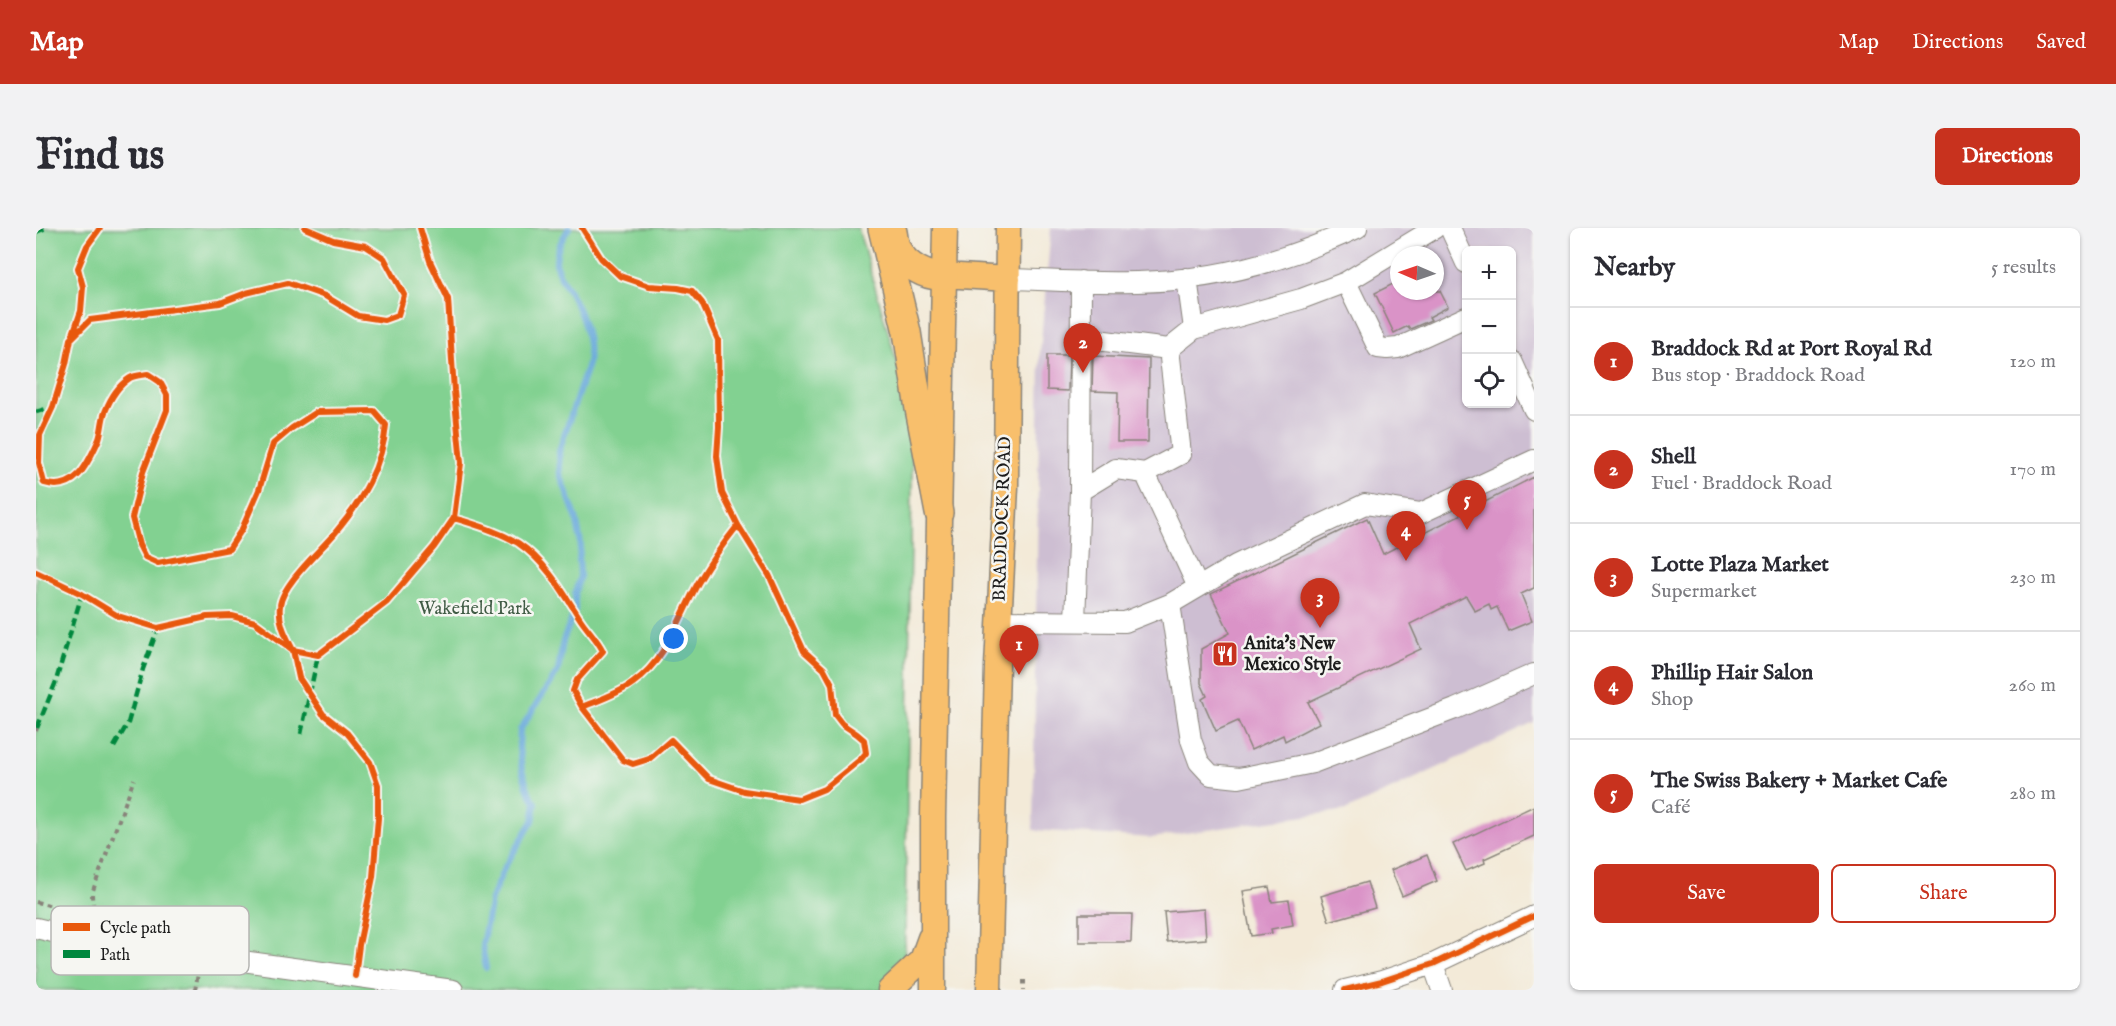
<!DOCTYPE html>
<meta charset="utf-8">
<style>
:root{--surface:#fff;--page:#f2f2f3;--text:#2b2b33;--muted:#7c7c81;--line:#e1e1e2;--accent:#c8321e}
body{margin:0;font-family:"IM FELL English",serif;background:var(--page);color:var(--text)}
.controls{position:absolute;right:18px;top:18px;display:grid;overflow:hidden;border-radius:9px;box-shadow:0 2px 4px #0004}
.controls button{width:54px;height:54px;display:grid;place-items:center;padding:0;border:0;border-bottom:2px solid var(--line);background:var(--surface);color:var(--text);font:30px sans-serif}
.compass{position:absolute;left:1354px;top:18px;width:54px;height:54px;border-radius:50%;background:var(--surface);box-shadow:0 2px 4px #0004;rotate:272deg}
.you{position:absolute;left:638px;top:411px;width:21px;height:21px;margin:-15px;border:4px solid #fff;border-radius:50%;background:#1a73e8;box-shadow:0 0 0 9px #1a73e833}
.badge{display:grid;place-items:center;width:39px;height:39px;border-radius:50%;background:var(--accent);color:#fff;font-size:20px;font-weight:700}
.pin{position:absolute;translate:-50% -50px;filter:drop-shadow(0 2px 3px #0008)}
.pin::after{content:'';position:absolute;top:32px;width:21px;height:18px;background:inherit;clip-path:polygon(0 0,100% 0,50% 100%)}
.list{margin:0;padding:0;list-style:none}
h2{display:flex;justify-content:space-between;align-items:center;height:78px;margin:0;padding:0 24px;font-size:26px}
h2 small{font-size:20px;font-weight:400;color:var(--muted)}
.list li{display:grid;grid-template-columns:39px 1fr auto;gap:18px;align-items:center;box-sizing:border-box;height:108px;padding:0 24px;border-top:2px solid var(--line)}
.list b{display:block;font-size:22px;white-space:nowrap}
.list p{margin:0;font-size:20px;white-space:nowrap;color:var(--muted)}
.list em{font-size:20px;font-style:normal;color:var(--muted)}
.actions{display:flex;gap:12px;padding:18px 24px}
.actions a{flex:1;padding:14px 0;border:2px solid var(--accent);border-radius:9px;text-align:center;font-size:21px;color:var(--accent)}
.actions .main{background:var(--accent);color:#fff}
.icon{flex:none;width:33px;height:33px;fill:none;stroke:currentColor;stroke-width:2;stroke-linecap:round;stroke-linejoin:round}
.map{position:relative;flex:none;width:1498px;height:762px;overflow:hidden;border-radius:9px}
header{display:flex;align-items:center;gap:36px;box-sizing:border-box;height:84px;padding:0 30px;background:var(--accent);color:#fff}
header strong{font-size:28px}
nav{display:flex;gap:33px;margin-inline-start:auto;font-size:21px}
.intro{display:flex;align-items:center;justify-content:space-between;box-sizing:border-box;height:144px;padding:0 36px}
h1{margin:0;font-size:42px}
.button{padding:15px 27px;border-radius:9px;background:var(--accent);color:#fff;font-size:21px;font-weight:700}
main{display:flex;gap:36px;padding:0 36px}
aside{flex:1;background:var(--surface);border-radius:9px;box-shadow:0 2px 4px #0004}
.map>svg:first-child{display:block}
.industrial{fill:#cdbed2;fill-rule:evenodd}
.green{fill:#82d191;stroke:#4f7656;stroke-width:1.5}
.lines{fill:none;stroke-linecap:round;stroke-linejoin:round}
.stream{stroke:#68a9db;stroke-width:6}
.building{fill:#da93c7}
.minor-casing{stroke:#88837a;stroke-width:22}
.major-casing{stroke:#88837a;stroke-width:27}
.highway-casing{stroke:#88837a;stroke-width:30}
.path{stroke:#88837a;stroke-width:4;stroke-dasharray:4.5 4.5;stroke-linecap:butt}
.minor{stroke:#fff;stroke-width:20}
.major{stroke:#f8bf6c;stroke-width:24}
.highway{stroke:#f8bf6c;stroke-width:27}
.quiet{stroke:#00873e;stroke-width:4.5;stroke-dasharray:9 4.5;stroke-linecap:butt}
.cycleway-casing{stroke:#f6f6f2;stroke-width:10}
.cycleway{stroke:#e8590c;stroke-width:6}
.labels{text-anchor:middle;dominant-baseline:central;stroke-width:5;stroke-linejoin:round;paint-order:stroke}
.street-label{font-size:18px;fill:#1c1c1c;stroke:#f6f6f2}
.park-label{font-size:18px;fill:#405b45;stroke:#f6f6f2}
.poi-label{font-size:18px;font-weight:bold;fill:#1c1c1c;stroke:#f6f6f2;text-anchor:start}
.key{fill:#f6f6f2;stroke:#b5b5b2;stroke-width:1.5}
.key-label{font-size:16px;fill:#1c1c1c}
</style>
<header>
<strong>Map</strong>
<nav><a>Map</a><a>Directions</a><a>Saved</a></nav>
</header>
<div class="intro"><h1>Find us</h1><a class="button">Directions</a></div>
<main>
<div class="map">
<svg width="1498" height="762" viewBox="0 0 1498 762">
<rect width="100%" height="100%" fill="#f6f6f2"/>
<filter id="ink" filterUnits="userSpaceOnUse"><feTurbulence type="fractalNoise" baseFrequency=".0167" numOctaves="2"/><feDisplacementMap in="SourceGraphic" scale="12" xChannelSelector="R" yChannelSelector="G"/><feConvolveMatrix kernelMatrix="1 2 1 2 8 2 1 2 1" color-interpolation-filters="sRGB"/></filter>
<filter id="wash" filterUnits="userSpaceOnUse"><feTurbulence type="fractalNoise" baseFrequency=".008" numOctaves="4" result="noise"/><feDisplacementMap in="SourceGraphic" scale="24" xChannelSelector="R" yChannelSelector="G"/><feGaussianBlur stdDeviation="1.35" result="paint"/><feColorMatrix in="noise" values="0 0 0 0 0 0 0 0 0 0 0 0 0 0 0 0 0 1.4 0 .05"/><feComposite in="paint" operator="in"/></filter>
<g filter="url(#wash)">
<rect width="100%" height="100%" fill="#f3ead8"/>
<!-- industrial -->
<path class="industrial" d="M1015,0H1498V495L1311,582L1115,610L997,602L1004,125ZM1430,22H1476V176H1430ZM1363,27H1399V63H1363Z"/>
<!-- green -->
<path class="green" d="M0,0H822L877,190L868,762H0Z"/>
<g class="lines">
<!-- stream -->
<path class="stream" d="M450,740L446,717L455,671L468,640L497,593L500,575L493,564L486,542L483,520L484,502L522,443L527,413L539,382V365L544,348L543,331L545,316L540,289L524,246L523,223L552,136C555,113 547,89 536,68C531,57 521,48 520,35C520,21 526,11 533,0"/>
</g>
<g id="blocks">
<!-- building -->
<path class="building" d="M1363,53V63H1404L1412,79L1393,89L1395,92L1374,101L1372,98L1358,105L1339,65Z
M1011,127H1033L1032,163L1011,162Z
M1057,128L1113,131L1112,214H1081L1082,164L1056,163Z
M1498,249V360L1485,366L1496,393L1472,403L1461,379L1455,382L1453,376L1439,383L1430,368L1374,396L1385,421L1272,474L1283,495L1249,513L1247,507L1215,522L1202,493L1180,503L1166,471L1171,468L1165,455V421L1194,405L1175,366L1331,290L1347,326Z
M1498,578V608L1448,631L1449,635L1430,643L1417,616Z
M1391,627L1401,653L1366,668L1355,642Z
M1331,654L1339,680L1293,693L1285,668Z
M1233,659L1236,674L1253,672L1257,697L1235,701L1236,705L1215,708L1207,663Z
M1168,681L1170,711L1131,714L1128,684Z
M1043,686H1096L1095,714H1043Z"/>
</g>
</g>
<g filter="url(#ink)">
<use href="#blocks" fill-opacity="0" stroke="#88837a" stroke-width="1.5"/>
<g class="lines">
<!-- minor casing -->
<g class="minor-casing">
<path id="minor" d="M1414,0L1430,35
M1151,50L1158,101
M972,51C1015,52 1058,55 1101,54C1177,53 1253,32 1321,0
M1310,54L1342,120L1351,121L1362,120L1430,89
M1045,110L1133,121
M1476,133L1498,182
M1109,245L1162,359
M1044,263L1080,241L1109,245L1145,226L1133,121L1158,101L1265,71L1310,54L1399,0
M1134,376L1155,512L1163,534L1175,547L1203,550L1277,535L1419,481L1498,446
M964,393L1089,394L1134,376L1200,337L1329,276L1385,285L1498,232
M1039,393L1044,263L1045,53
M0,700L34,708L69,714L417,762
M1397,736L1406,762
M1309,762L1346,753L1397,736L1498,688"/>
</g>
<!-- major casing -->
<g class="major-casing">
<path id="major" d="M908,47L972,51
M854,762L886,732L894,710
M897,762V589L909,0
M953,762L961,438L970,259L972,0"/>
</g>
<!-- highway casing -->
<g class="highway-casing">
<path id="highway" d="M846,0L871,104L883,181L903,285
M857,4C858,10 859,18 862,23C870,37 891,51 908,47"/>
</g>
<!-- path -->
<path class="path" d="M0,503L1,500
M0,674L34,682L56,678
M79,695C62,689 56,683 56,665L98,551
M128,701L162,705L163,708
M988,752V762
M159,762L162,746"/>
<!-- minor -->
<use href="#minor" class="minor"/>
<!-- major -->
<use href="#major" class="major"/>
<!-- highway -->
<use href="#highway" class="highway"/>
<!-- quiet -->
<path class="quiet" d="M0,4L10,0
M0,184L17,179
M1,500L19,456L46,366
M265,506L282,427
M78,519L92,495L107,441L122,400"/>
<!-- cycleway casing -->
<g class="cycleway-casing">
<path id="cycleway" d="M269,0L297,12L330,18L348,30L368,67L362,87L348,92L322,88L289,68L252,55L210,65L184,75L54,92L35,111L30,136L17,179L4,207L3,235L8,255C40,265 52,235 63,211C66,202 66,192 69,184C74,171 83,157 94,150C99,147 107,147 112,146L124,154L131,167V182L107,244L96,290L103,317L109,329L122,335L193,321L206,301L223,262L237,216L256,200L281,184L338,183L350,197C347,236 325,275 299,305C285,322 246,356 244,378C242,394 250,408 257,422L282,427L351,374L398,319L418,290C440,297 462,303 482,315C509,333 526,362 543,389C551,402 560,409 567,423L541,452L537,463L546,479L587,532L597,536L613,531L635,512L673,551L708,563L763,571L788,561L825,531L830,525L828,512L821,506L806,496L799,487L796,456L788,441L768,423L733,347L702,297L686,265L681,228L683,199L682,112L666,75L656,63L642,60L613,58L584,48L565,30L546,0
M384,0L394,33L412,71L418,163L425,235L418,290
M37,106L45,83L47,59L42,40L51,18L64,0
M0,344L46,366L82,388L122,400L171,389L196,388L219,394L257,422L263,450L287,486L311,505L334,534L342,557V590L337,649L323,717L319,748
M546,479C563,472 582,466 597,455C631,431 643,390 662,355C674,334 687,316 702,297
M1309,762L1346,753L1397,736L1498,688"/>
</g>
<!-- cycleway -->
<use href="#cycleway" class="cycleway"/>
</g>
</g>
<!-- icons -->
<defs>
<g id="restaurant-square" transform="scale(1.35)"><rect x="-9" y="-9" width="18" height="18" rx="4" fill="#c8321e" stroke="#f6f6f2"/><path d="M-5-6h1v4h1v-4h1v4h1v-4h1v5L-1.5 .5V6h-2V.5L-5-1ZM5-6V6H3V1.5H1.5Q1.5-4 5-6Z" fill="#fff"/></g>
</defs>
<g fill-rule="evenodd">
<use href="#restaurant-square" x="1189" y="426"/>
</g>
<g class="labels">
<!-- street labels -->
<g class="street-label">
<text transform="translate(967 291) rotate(-88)">BRADDOCK ROAD</text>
</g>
<!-- park labels -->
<g class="park-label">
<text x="439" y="381">Wakefield Park</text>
</g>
<!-- poi labels -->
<g class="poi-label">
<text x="1208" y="416">Anita's New<tspan x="1208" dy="21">Mexico Style</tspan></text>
</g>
</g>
<!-- legend -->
<rect x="15" y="678" width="198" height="69" rx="9" class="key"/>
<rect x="27" y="695" width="27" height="8" fill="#e8590c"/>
<rect x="27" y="722" width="27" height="8" fill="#00873e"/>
<g class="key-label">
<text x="64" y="705">Cycle path</text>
<text x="64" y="732">Path</text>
</g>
</svg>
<div class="controls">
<button>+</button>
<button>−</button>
<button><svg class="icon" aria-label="locate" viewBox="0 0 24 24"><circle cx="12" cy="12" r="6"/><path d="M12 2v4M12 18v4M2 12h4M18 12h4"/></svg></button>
</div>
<svg class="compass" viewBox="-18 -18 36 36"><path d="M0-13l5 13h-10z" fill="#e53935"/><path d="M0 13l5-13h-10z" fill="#7c7c81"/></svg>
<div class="you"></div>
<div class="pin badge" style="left:983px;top:447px">1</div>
<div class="pin badge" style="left:1047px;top:145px">2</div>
<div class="pin badge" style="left:1284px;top:400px">3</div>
<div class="pin badge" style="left:1370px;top:333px">4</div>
<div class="pin badge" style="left:1431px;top:302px">5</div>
</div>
<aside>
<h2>Nearby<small>5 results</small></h2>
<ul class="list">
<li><span class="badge">1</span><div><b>Braddock Rd at Port Royal Rd</b><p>Bus stop · Braddock Road</p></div><em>120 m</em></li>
<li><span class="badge">2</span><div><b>Shell</b><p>Fuel · Braddock Road</p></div><em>170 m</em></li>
<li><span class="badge">3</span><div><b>Lotte Plaza Market</b><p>Supermarket</p></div><em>230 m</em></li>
<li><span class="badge">4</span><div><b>Phillip Hair Salon</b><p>Shop</p></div><em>260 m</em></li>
<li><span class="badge">5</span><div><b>The Swiss Bakery + Market Cafe</b><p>Café</p></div><em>280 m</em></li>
</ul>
<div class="actions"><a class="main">Save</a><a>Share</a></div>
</aside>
</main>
